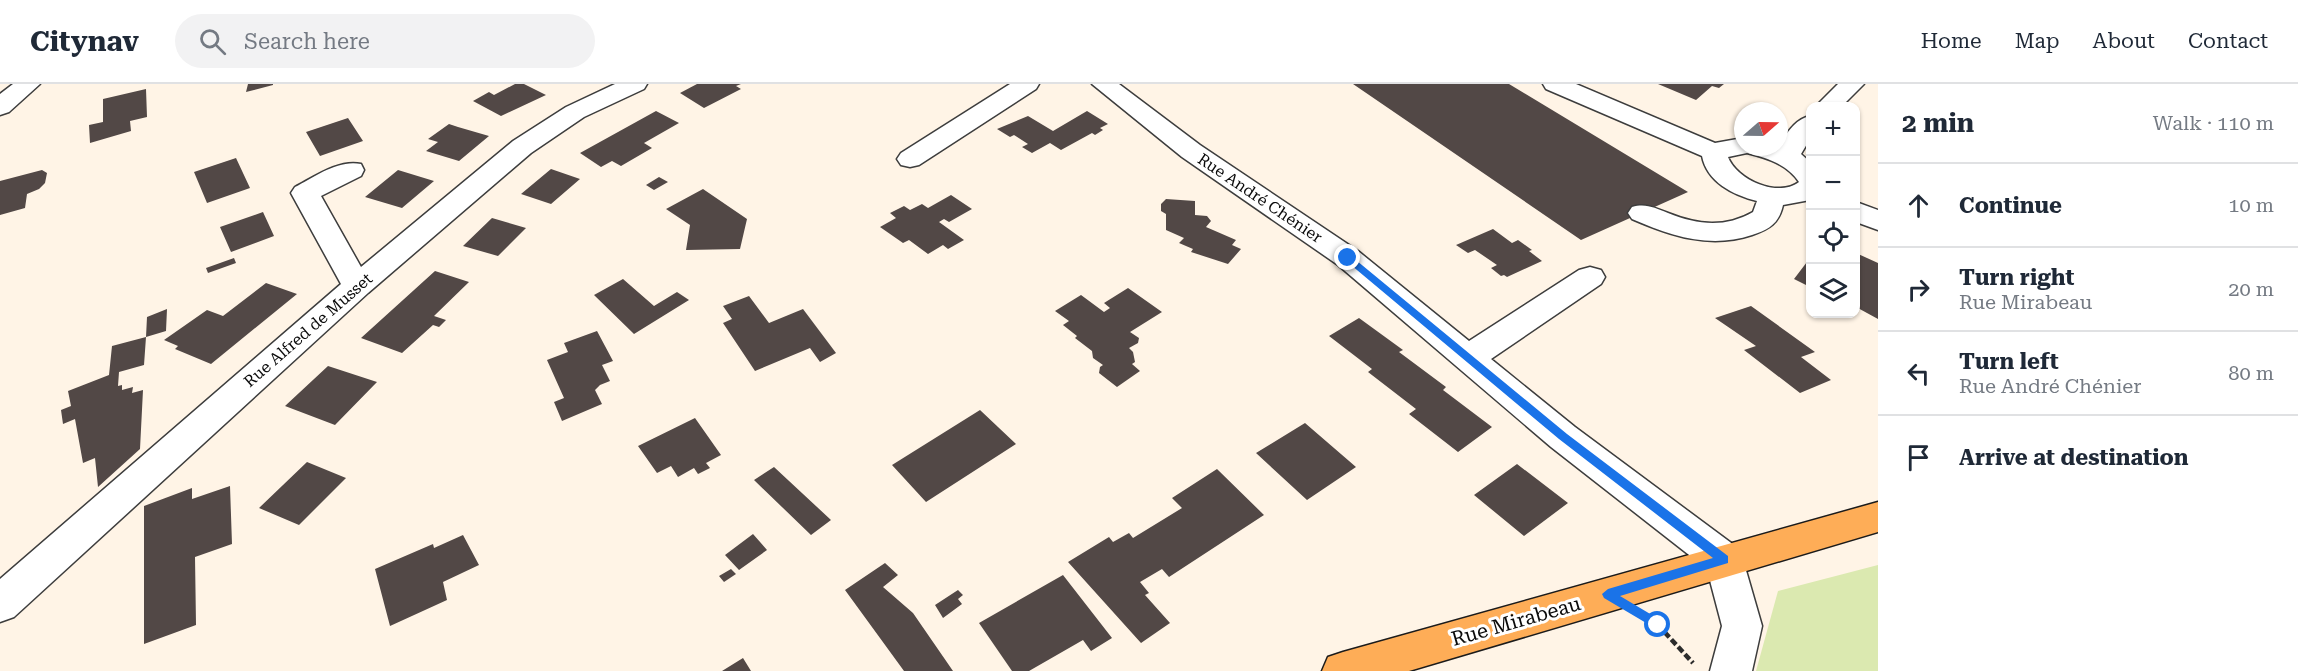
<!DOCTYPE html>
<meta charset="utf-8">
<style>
:root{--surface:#fff;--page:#f2f2f3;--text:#1f2937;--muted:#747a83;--line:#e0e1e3}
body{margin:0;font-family:"Roboto Serif",serif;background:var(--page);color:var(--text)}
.controls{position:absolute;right:18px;top:18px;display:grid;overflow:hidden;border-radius:12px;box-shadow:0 2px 4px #0004}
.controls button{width:54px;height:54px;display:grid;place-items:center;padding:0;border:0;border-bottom:2px solid var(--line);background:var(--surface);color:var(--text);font:30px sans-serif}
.compass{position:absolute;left:1734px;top:18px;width:54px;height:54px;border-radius:50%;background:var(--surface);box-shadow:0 2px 4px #0004;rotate:70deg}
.stop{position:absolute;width:18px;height:18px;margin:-14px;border:4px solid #1a73e8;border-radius:50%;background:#fff}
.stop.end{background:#1a73e8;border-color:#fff;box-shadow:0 2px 6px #0008}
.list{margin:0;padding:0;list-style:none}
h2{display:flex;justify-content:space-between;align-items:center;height:78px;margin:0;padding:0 24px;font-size:26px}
h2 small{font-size:20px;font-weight:400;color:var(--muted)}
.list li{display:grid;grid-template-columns:39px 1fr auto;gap:18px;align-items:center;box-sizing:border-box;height:84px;padding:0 24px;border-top:2px solid var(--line)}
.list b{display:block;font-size:22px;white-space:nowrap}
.list p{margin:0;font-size:20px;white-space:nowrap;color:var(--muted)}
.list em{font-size:20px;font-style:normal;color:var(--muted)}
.icon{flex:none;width:33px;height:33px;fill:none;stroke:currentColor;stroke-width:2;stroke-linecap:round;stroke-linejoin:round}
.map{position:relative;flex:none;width:1878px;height:587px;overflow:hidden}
header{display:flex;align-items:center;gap:36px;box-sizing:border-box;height:84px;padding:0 30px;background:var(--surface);border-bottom:2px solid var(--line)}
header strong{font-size:28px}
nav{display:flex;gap:33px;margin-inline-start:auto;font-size:21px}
.search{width:420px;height:54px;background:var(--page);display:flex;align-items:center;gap:15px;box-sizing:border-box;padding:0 21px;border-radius:33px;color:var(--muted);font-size:22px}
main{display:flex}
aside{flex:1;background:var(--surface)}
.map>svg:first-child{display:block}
.green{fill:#dbe9b0}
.building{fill:#524846}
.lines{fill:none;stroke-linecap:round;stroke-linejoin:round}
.minor-casing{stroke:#3d3d3d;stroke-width:3}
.major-casing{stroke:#1b1b1b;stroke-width:3}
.path{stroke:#2c2c2c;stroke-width:4.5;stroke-dasharray:7 3;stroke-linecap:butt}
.minor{fill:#fff;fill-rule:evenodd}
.major{fill:#fead57;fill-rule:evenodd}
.route{fill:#1a73e8}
.labels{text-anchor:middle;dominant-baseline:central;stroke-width:6;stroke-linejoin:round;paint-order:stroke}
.street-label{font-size:16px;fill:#0a0a0a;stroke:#fff}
.near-street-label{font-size:20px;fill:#0a0a0a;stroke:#fff}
</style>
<header>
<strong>Citynav</strong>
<div class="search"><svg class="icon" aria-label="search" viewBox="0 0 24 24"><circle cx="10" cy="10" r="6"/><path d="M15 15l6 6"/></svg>Search here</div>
<nav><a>Home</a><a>Map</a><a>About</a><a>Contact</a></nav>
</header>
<main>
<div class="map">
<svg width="1878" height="587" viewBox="0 0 1878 587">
<rect width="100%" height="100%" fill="#fff4e6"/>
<!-- green -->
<path class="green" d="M1878,481V587H1756L1778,507Z"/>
<!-- building -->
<path class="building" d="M248,0H273V1L246,8Z
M515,0H524L546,11L501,32L473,17L489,8L494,11Z
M697,0H741L736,2L741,5L704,24L680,9Z
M1353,0H1509L1688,108L1581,156Z
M1658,0H1724L1719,4L1712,2L1696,16Z
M146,5L147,33L130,37L131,47L90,59L89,41L103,38V15Z
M656,27L679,39L644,59L652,64L621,82L612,77L601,83L580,69Z
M1087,27L1108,40L1100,44L1103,46L1095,51L1092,49L1061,66L1050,59L1032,69L1022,63L1028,60L1014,51L1010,53L997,45L1028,32L1053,47Z
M348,34L363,57L320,72L306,48Z
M449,40L458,43L489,52L459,77L426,67L438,58L428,55Z
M236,74L250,104L207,119L194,88Z
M551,85L580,95L551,120L521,110Z
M42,86L47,89L45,99L39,105L27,110L25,124L0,131V97Z
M398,86L434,97L402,124L365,113Z
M659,93L668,98L654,106L646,101Z
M703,105L747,135L740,165L686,166L690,141L666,125Z
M951,111L972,125L949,138L944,135L939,138L964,156L948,165L943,161L928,170L909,156L903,159L880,143L896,134L890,129L904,122L910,126L922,120L928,124Z
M1166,115L1195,117V131L1207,132L1211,137L1206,143L1236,156L1232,161L1241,165L1228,180L1191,168L1193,165L1179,159L1184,154L1166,146V130L1161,127V120Z
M263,128L274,152L231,168L220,143Z
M492,134L526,144L498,172L463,162Z
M1493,145L1512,159L1518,156L1532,166L1529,167L1542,177L1507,193L1504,191L1501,192L1491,184L1497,181L1475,166L1468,169L1456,161Z
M1856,169L1878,179V235L1856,223Z
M234,174L236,179L208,189L206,184Z
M1810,174V203L1794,195Z
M435,187L469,198L434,232L446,236L439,243L433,241L402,269L361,254Z
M623,195L654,222L677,208L689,216L634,250L594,211Z
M266,199L297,210L211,280L175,265L178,262L164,256L207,226L223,232Z
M1128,204L1162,228L1130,248L1139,254L1138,259L1129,264L1133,268L1135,278L1132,280L1140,287L1117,303L1099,289L1100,283L1103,281L1093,274L1092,267L1075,254L1077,252L1063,241L1069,237L1055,227L1081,211L1104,228L1110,224L1104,219Z
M749,212L769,239L803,225L836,269L820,278L810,264L755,287L723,239L732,235L723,222Z
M1751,222L1815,268L1801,273L1831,296L1800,309L1744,266L1756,262L1715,234Z
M167,225L166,247L146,253L147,233Z
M1359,234L1403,266L1399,268L1446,303L1443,306L1492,343L1458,368L1409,330L1416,325L1368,288L1372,285L1329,252Z
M597,247L613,277L602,281L610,297L600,301L595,306L602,320L562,337L554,318L564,314L547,276L568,268L564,259Z
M146,253L144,281L119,288L118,302L122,301V306L133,303L132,309L143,306L140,365L98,403L95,374L83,379L75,335L63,340L61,326L71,322L68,307L109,291L112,262Z
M328,282L377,298L335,341L285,322Z
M980,326L1016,360L926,418L892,381Z
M695,334L721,371L706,379L710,384L698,390L694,384L678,393L671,382L657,389L638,362Z
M1305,339L1356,383L1307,416L1256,369Z
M307,378L346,394L299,441L259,424Z
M1517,380L1568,419L1524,452L1474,411Z
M774,383L831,436L811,451L754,396Z
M1217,385L1264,431L1169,493L1162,485L1140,498L1149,509L1145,511L1170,539L1141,559L1068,478L1109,453L1113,458L1129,449L1133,454L1182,424L1172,414Z
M230,402L232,460L195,473L196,541L144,560V422L192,404V415Z
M753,450L767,466L739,486L725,471Z
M463,451L479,481L443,498L447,516L390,542L375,485L433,460L434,464Z
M885,479L898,491L883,503L913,529L953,587H904L845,506Z
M731,485L736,490L724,498L719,492Z
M1063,491L1112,554L1091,567L1083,556L1029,587H1012L979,539Z
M958,506L963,511L958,515L962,520L943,534L935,521Z
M743,574L751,587H722Z"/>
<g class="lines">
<!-- minor casing -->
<g class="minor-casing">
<path id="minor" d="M13,0H40L9,28L0,31V10Z
M615,0H647L644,5L584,33L531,69L368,209L14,533L0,538V495L341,200L291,109L295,103C314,93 339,75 361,80L364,86L361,92L321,112L361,183L513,57L566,23Z
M1010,0H1039L1036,5L919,81L910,83L901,81L897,75L901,69Z
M1092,0H1119L1200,61L1358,167L1469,257L1579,186L1590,183L1601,186L1605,193L1601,200L1491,275L1575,343L1738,464L1743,476L1762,542L1752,587H1710L1722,542L1707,485L1551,363L1338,181L1182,73Z
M1543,0H1576L1715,59L1743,54V63H1779C1785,51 1795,35 1810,32V55L1801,70L1810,78V116L1783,121C1779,139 1770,145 1752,151C1710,165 1671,152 1632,135L1628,129L1632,123C1646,119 1655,124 1668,129C1698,141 1725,144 1753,128L1757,117C1733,111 1707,98 1702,72L1546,5ZM1747,69C1767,74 1787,80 1799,98C1778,114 1737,96 1728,73Z
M1838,0H1864L1842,22H1816Z
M1856,118L1878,126V146L1856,138Z"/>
</g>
<!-- major casing -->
<g class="major-casing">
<path id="major" d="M1878,418V448L1409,587H1322L1328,573L1343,568Z"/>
</g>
<!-- path -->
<path class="path" d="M1649,536L1658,541L1693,579"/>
<!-- minor -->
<use href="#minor" class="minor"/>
<!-- major -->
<use href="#major" class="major"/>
</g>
<!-- route -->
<path class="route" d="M1345,172H1351L1567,350L1728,472V479L1620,512L1662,537L1664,541L1658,546L1604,514L1602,510L1608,505L1713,474L1559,355L1345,176Z"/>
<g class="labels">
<!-- street labels -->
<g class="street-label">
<text transform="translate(1260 114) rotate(34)">Rue André Chénier</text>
<text transform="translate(308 246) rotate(-41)">Rue Alfred de Musset</text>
</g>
<!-- near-street labels -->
<g class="near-street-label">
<text transform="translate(1516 537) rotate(-16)">Rue Mirabeau</text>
</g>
</g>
</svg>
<div class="controls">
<button>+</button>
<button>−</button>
<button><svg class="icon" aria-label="locate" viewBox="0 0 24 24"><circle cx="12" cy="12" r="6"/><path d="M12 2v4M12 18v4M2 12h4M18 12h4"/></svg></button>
<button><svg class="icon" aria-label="layers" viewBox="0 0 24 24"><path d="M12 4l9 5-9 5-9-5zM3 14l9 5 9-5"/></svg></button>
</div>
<svg class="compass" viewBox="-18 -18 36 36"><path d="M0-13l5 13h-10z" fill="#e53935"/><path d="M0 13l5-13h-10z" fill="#747a83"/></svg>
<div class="stop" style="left:1658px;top:541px"></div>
<div class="stop end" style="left:1348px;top:174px"></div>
</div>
<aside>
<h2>2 min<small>Walk · 110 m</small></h2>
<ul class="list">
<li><svg class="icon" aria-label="ahead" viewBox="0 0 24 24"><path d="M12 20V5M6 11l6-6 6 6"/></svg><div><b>Continue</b></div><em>10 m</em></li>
<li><svg class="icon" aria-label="right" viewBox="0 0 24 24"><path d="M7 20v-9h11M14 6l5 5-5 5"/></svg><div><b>Turn right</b><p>Rue Mirabeau</p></div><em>20 m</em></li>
<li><svg class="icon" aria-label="left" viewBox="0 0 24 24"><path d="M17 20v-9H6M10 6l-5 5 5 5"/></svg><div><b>Turn left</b><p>Rue André Chénier</p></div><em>80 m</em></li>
<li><svg class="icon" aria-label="arrive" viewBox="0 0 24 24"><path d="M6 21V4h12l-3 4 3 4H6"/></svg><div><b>Arrive at destination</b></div></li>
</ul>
</aside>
</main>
